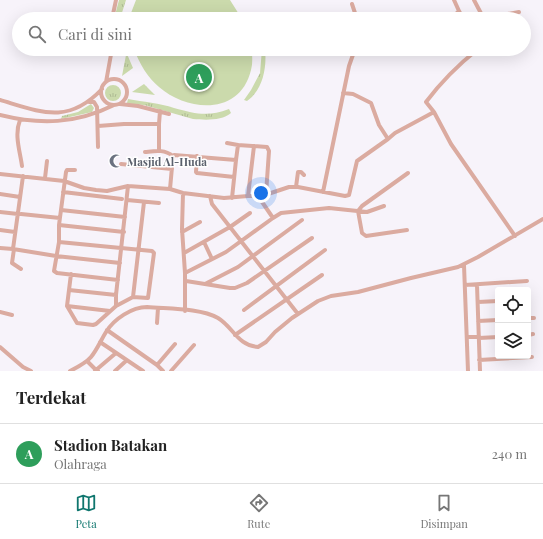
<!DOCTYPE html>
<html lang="id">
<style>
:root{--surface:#fff;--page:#f2f2f2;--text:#222;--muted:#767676;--line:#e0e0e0;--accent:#0f766e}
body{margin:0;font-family:"Playfair Display",serif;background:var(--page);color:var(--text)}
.controls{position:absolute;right:12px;bottom:12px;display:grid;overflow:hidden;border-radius:4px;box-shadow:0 4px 16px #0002}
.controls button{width:36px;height:36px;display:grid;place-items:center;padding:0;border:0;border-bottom:1px solid var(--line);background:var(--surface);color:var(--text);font:20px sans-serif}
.you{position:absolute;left:261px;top:193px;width:14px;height:14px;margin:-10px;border:3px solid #fff;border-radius:50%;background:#1a73e8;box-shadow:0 0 0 6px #1a73e833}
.badge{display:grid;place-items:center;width:26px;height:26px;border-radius:50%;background:var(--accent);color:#fff;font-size:13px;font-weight:700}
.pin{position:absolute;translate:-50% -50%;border:2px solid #fff;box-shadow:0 1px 4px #0006}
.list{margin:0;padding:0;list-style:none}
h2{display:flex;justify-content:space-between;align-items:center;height:52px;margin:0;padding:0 16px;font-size:17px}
h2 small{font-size:13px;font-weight:400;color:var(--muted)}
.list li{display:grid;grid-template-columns:26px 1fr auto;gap:12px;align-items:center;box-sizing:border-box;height:60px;padding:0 16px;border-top:1px solid var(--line)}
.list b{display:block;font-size:15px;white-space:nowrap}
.list p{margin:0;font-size:13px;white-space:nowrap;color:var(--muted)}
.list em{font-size:13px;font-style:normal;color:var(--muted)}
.icon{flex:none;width:22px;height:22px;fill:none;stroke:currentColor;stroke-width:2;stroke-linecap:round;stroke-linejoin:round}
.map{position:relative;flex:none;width:543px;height:371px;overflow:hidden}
.search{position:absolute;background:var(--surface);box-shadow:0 4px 16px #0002;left:12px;right:12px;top:12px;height:44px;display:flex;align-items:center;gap:10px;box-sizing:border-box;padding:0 14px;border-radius:22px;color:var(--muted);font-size:15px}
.sheet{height:112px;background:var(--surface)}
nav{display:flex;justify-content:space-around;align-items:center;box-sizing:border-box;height:56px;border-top:1px solid var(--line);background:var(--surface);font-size:11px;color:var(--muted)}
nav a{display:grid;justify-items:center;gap:2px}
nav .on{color:var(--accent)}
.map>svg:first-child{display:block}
.grass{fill:url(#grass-tufts)}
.green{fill:#cbdaac}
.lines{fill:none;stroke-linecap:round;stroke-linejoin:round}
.minor{stroke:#dbaba0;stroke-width:4}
.labels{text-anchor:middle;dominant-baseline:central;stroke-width:3;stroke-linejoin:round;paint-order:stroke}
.worship-label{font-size:11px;font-weight:bold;fill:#5b616d;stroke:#fff;text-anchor:start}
</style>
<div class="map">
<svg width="543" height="371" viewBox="0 0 543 371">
<defs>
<pattern id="grass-tufts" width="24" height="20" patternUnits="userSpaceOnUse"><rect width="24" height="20" fill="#cbdaac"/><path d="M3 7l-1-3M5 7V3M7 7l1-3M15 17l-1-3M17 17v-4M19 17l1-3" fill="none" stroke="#aeba93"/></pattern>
</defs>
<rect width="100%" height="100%" fill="#f7f3fa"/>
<!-- grass -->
<path class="grass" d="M119,0H126L120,19H114Z
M262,49H265C267,67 263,90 247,101L244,100L251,90L260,73Z
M127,54L133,68L122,76L126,55Z
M144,84L155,95L132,92Z
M105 93a8 8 0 1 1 16 0a8 8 0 1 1-16 0Z
M128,99C143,102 160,103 174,108C196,114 208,117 229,109L231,113C222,121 205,120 193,119L144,105L128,104L127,103Z
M91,104L94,108L92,112L61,119L62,116L78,112Z"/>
<!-- green -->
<path class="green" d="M136,0H230L242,19H131V13Z
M134,49H252C252,56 253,63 251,70C240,116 188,112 159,87C148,78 139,63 134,49Z"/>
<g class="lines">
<!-- minor -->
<path class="minor" d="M474,0L484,19
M352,4L357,19
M459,11L463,19
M112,19L116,0
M451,19L459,11L454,0
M481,19L519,12
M101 92a13 13 0 1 1 26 0a13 13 0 1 1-26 0Z
M106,82L112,49
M0,100C41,112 68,125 102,89
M89,102H94L97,107L98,147
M120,104L138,106L169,114
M434,112L451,144L515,236
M0,115C40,125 76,124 114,105
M20,120C14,135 20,151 22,166
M98,126L124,124H159
M388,139L395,133L434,112L426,102C441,82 458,65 478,49
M227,143L238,145
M159,150V124L160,111
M145,152C155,151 164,149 173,156
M197,156L196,172L197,173L234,177
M121,164L172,169
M75,170H67L66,172L59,225V242L54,271L57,273L118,280
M0,174L64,181L84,188L96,190L107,191L128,186L170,189L183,193L224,198L248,196L254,146
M45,178L47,161
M296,187L298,172H301L304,175
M170,189L173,156L174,155L236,160L238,145L267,147L269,151L266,194L258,196H248
M63,192L122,199
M323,192L349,66L355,49
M183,193L182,229L185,273V311
M0,194L20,197
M265,195L289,187H298L345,196L349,195L357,161L388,139L379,125L371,103L353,94L343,93
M210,196L212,204L298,314
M258,196L273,218
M232,198L236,160
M127,200L159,203
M61,210L125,217
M358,211L362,233L366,236L407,230
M358,211L362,206L408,173
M0,212L18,214
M21,214L60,218
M59,225L124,232
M0,230L15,232
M182,232L200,222
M59,242L152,251L154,253L148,298L133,297L116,306L96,324L93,325L77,323L67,306L71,274
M204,242L212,259
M0,248L13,249L23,176
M13,249L56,256L120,263
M14,249L12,263L21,269
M184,253L230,227L250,213
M464,265L468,371
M185,273L226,252L273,218L281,213L329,208L367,212L384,206
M186,281L230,288H235L247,283L312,238
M205,284L238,267L302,220
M465,285L527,281
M477,285L480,371
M69,290L116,295
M133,297L144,202
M528,298H529
M478,302L498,301
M67,306L110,311
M116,306V295L128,186
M244,310L325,250
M0,312L12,315
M528,318H534
M478,321L498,320
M157,323L158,308
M107,330L157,365L163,371
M235,335L322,275
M528,335L533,334
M467,337H479
M479,338L498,337
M100,342L143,371
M0,347L23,367L31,371
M479,360L532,357
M87,361L96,370L95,371
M157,365L175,344
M70,371C78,367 86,363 91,357C97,350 101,340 106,332C114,319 132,307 147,307C168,309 200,308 218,318C233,327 238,346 258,347L266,342L275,332L292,318L318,301L331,296L358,292L411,278L458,267L478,257L543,219
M98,371L96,370L116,353
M115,371L127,360
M171,371L194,345"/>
</g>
<!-- icons -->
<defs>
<g id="mosque-bare" transform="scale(1.08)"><path d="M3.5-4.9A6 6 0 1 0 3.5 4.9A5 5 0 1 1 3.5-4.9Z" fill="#6b7280" stroke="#fff" stroke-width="2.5" paint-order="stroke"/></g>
</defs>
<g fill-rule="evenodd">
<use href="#mosque-bare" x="116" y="161"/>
</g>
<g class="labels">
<!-- worship labels -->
<g class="worship-label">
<text x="127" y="161">Masjid Al-Huda</text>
</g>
</g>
</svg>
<div class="controls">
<button><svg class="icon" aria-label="locate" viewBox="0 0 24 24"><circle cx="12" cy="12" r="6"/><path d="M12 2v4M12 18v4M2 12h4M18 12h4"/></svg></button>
<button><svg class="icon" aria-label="layers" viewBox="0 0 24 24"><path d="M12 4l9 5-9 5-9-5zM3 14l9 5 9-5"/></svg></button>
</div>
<div class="you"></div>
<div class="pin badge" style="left:199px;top:77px;background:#2e9e5b">A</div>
<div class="search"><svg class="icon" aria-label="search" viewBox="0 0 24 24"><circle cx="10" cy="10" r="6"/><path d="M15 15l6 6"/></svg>Cari di sini</div>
</div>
<section class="sheet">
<h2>Terdekat<small></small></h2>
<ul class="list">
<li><span class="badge" style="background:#2e9e5b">A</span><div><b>Stadion Batakan</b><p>Olahraga</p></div><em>240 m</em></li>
</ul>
</section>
<nav>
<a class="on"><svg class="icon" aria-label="map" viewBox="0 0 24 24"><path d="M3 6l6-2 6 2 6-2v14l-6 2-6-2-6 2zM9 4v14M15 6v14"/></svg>Peta</a>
<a><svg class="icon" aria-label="directions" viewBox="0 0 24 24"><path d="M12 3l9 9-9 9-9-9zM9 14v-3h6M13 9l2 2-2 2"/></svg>Rute</a>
<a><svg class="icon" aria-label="saved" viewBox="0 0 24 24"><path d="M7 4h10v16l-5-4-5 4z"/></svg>Disimpan</a>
</nav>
